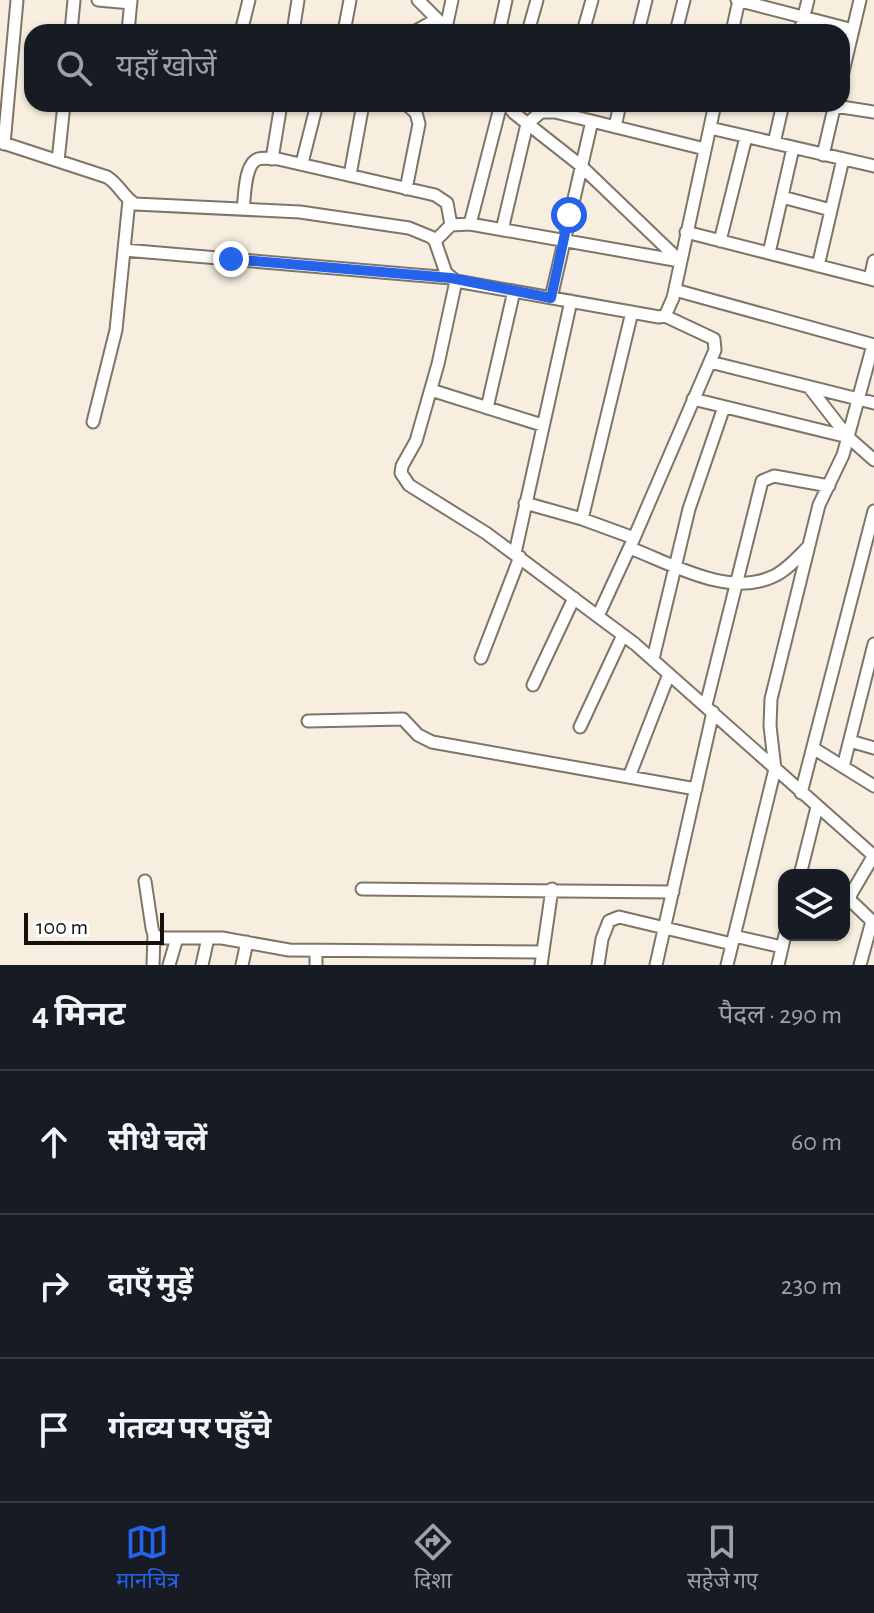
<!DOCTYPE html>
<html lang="hi">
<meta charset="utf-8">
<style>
:root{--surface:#171b24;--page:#20242c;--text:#f1f3f6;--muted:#9ea1a6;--line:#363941;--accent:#2563eb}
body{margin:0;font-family:"Alegreya Sans","Noto Sans Devanagari",sans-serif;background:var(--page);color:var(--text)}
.controls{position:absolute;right:24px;bottom:24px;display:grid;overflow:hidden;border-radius:16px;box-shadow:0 2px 6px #0004}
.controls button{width:72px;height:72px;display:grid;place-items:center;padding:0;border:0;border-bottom:2px solid var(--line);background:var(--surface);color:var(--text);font:40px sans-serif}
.scale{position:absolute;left:24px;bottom:20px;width:140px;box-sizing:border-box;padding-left:8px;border:4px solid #15120d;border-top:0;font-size:22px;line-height:28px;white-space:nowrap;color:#15120d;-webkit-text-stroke:6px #fff;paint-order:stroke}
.stop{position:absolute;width:24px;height:24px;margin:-18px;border:6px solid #2563eb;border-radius:50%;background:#fff}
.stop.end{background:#2563eb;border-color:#fff;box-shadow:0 2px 8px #0008}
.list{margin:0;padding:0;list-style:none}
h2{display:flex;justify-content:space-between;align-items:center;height:104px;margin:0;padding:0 32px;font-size:34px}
h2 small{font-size:26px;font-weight:400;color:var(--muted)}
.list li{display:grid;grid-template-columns:52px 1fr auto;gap:24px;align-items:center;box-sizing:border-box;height:144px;padding:0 32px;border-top:2px solid var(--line)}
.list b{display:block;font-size:30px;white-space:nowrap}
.list em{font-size:26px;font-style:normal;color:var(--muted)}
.icon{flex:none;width:44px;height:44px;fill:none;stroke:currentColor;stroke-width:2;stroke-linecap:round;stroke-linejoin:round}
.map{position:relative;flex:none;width:874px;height:965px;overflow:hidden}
.search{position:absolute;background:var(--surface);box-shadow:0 2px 6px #0004;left:24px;right:24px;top:24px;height:88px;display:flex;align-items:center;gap:20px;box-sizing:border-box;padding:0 28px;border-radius:24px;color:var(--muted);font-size:30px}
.sheet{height:536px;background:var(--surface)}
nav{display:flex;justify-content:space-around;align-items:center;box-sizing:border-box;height:112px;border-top:2px solid var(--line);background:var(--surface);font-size:22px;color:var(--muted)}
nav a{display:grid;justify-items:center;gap:4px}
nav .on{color:var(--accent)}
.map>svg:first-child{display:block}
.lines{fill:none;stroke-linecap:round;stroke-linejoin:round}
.minor-casing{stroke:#7d7568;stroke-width:15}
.minor{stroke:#fff;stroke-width:11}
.route{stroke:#2563eb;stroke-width:10}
</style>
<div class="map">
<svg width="874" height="965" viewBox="0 0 874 965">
<rect width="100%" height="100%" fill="#f7eedf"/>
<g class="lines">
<!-- minor casing -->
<g class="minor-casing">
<path id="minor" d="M98,0L131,3
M418,0L450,32
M737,0L853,30
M446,28L452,0
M71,32L74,0
M128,32L131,0
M241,32L249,0
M293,32L298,0
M344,32L350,0
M414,32L437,19
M499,32L506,0
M528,32L537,0
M583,32L592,0
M638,32L646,0
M676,32L684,0
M732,32L739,0
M800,32L808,0
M842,76L860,0
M406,104L416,113L419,124L406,189
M507,104L514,113L580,165L680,261
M835,106L874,112
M615,127L620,104
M710,128L874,166
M0,142L107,177C119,184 123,197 135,204L300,212L409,228L431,237L435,241L446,273L456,281L659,317L665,316L673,298L715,104
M774,143L783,104
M4,144L17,0
M823,155L835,104
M272,159L281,104
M58,161L64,104
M302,163L317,104
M350,175L363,104
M782,197L831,210
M243,209C245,197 244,164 258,159C264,157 272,159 278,159L435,195L447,203L451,225
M470,224L501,104
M502,230L527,124L541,112H555L705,149
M686,232L874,280
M435,241L451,225L470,224L680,261
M720,241L746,137
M124,250L451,278
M769,253L793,148
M818,266L843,159
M870,279L874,261
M456,281L438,364L416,441L402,466L401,473L409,485L486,533L635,644L874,856
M675,290L874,345
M551,298L592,121
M710,362L874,403
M809,387L848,437L874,460
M431,390L542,425
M693,399L848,437
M487,408L514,291
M93,422L116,330L129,200
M525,503L582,519L634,538
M582,519L632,312
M630,548C672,564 729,598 774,576C787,570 798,557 808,547
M515,553L571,301
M598,616L634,538L715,350L714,339L665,316
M481,658L520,557
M653,659L689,509L724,407
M533,685L574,598
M706,705L762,481L774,476L829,486
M308,721L403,719L418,735L432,742L696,789
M580,727L623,635
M850,741L874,748
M813,748L874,786
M843,767L874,644
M629,777L669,674
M801,793L874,511
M874,855L851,894L850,900L874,923
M800,875L817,807
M145,881L152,928L154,935L161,938H222L289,950L543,952
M362,889L673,892
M734,936L782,947
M153,965L154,935
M169,965L177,938
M202,965L208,938
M242,965L247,942
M316,965V951
M541,965L552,889
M598,965L602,939L609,921L619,917L732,944
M656,965L713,712
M727,965L775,769L770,726L771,699L819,505L843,455L873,345
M778,965L785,935
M860,965L872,921"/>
</g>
<!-- minor -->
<use href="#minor" class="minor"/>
</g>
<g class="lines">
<!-- route -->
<path class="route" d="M231,259L451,278L551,298L569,215"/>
</g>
</svg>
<div class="controls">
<button><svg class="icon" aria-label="layers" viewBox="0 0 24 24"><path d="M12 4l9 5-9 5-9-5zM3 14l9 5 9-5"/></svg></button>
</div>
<div class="scale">100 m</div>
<div class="stop" style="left:569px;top:215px"></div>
<div class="stop end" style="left:231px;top:259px"></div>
<div class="search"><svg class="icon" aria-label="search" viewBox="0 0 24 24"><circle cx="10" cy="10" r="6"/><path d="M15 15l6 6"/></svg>यहाँ खोजें</div>
</div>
<section class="sheet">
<h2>4 मिनट<small>पैदल · 290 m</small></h2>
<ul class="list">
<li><svg class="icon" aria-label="ahead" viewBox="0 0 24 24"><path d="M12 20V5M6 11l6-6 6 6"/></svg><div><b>सीधे चलें</b></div><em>60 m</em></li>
<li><svg class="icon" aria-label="right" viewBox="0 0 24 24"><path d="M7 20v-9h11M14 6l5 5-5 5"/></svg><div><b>दाएँ मुड़ें</b></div><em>230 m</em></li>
<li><svg class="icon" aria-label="arrive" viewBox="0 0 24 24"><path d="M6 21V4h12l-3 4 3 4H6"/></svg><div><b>गंतव्य पर पहुँचे</b></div></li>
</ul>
</section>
<nav>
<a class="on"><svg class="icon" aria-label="map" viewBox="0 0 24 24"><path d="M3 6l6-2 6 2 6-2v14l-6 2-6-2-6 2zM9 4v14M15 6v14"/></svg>मानचित्र</a>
<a><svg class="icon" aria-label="directions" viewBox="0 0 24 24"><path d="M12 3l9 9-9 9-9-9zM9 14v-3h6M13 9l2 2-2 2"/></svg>दिशा</a>
<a><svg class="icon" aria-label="saved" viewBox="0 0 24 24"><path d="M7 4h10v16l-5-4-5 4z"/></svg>सहेजे गए</a>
</nav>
